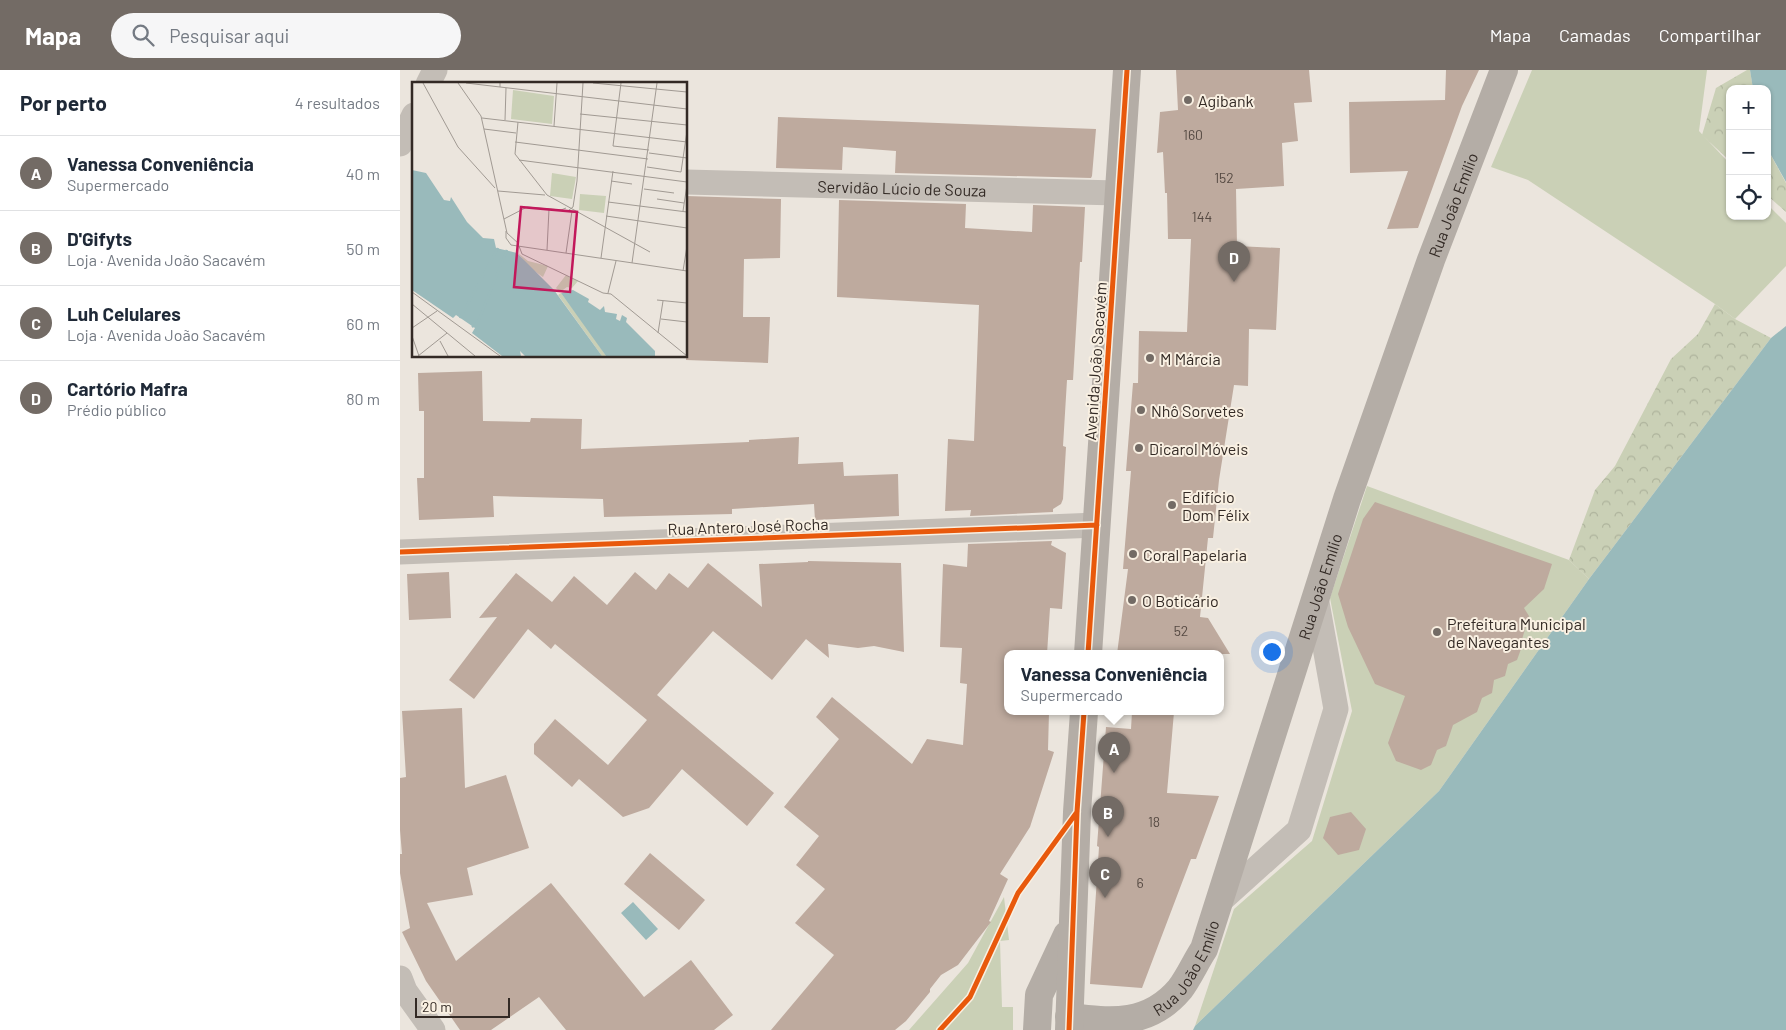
<!DOCTYPE html>
<html lang="pt">
<meta charset="utf-8">
<style>
:root{--surface:#fff;--page:#f6f6f7;--text:#1f2937;--muted:#747a83;--line:#e0e1e3;--accent:#736b65}
body{margin:0;font-family:Barlow,sans-serif;background:var(--page);color:var(--text)}
.controls{position:absolute;right:15px;top:15px;display:grid;overflow:hidden;border-radius:10px;box-shadow:0 1px 4px #0004}
.controls button{width:45px;height:45px;display:grid;place-items:center;padding:0;border:0;border-bottom:1px solid var(--line);background:var(--surface);color:var(--text);font:25px sans-serif}
.scale{position:absolute;left:15px;bottom:12px;width:95px;box-sizing:border-box;padding-left:5px;border:2px solid #332a25;border-top:0;font-size:14px;line-height:18px;white-space:nowrap;color:#332a25;-webkit-text-stroke:4px #f9f0e2;paint-order:stroke}
.you{position:absolute;left:871px;top:581px;width:18px;height:18px;margin:-12px;border:4px solid #fff;border-radius:50%;background:#1a73e8;box-shadow:0 0 0 8px #1a73e833}
.badge{display:grid;place-items:center;width:32px;height:32px;border-radius:50%;background:var(--accent);color:#fff;font-size:16px;font-weight:700}
.pin{position:absolute;translate:-50% -41px;filter:drop-shadow(0 1px 2px #0008)}
.pin::after{content:'';position:absolute;top:26px;width:18px;height:15px;background:inherit;clip-path:polygon(0 0,100% 0,50% 100%)}
.popup{position:absolute;left:604px;top:580px;width:220px;height:65px;box-sizing:border-box;display:grid;place-content:center;border-radius:10px;background:var(--surface);filter:drop-shadow(0 1px 4px #0005);font-size:16px;white-space:nowrap;color:var(--muted)}
.popup b{font-size:19px;color:var(--text)}
.popup::after{content:'';position:absolute;left:50%;top:100%;margin-left:-10px;border:10px solid transparent;border-top-color:var(--surface)}
.list{margin:0;padding:0;list-style:none}
h2{display:flex;justify-content:space-between;align-items:center;height:65px;margin:0;padding:0 20px;font-size:21px}
h2 small{font-size:16px;font-weight:400;color:var(--muted)}
.list li{display:grid;grid-template-columns:32px 1fr auto;gap:15px;align-items:center;box-sizing:border-box;height:75px;padding:0 20px;border-top:1px solid var(--line)}
.list b{display:block;font-size:19px;white-space:nowrap}
.list p{margin:0;font-size:16px;white-space:nowrap;color:var(--muted)}
.list em{font-size:16px;font-style:normal;color:var(--muted)}
.icon{flex:none;width:28px;height:28px;fill:none;stroke:currentColor;stroke-width:2;stroke-linecap:round;stroke-linejoin:round}
.map{position:relative;flex:none;width:1386px;height:960px;overflow:hidden}
header{display:flex;align-items:center;gap:30px;box-sizing:border-box;height:70px;padding:0 25px;background:var(--accent);color:#fff}
header strong{font-size:24px}
nav{display:flex;gap:28px;margin-inline-start:auto;font-size:18px}
.search{width:350px;height:45px;background:var(--page);display:flex;align-items:center;gap:12px;box-sizing:border-box;padding:0 18px;border-radius:28px;color:var(--muted);font-size:19px}
main{display:flex}
aside{flex:1;background:var(--surface)}
.map>svg:first-child{display:block}
.green{fill:#cad0b6}
.forest{fill:url(#forest-crowns)}
.water{fill:#99babb}
.building{fill:#beaa9e}
.lines{fill:none;stroke-linecap:round;stroke-linejoin:round}
.minor{stroke:#c3bdb6;stroke-width:25}
.secondary{stroke:#b4ada6;stroke-width:28}
.cycleway-casing{stroke:#f9f0e2;stroke-width:8}
.cycleway{stroke:#e8590c;stroke-width:5}
.poi-dot{fill:#736b65;stroke:#f9f0e2;stroke-width:2}
.labels{text-anchor:middle;dominant-baseline:central;stroke-width:4;stroke-linejoin:round;paint-order:stroke}
.number-label{font-size:14px;fill:#564a43}
.poi-label{font-size:16px;fill:#332a25;stroke:#f9f0e2;text-anchor:start}
.street-label{font-size:16px;fill:#332a25;stroke:#f9f0e2}
.inset-river{fill:none;stroke:#99babb;stroke-width:2.5}
.inset-road{fill:none;stroke:#a19a93;stroke-width:1}
.view{fill:#c2185b;fill-opacity:0.15;stroke:#c2185b;stroke-width:2.5}
.inset-edge{fill:none;stroke:#332a25;stroke-width:2.5}
</style>
<header>
<strong>Mapa</strong>
<div class="search"><svg class="icon" aria-label="search" viewBox="0 0 24 24"><circle cx="10" cy="10" r="6"/><path d="M15 15l6 6"/></svg>Pesquisar aqui</div>
<nav><a>Mapa</a><a>Camadas</a><a>Compartilhar</a></nav>
</header>
<main>
<aside>
<h2>Por perto<small>4 resultados</small></h2>
<ul class="list">
<li><span class="badge">A</span><div><b>Vanessa Conveniência</b><p>Supermercado</p></div><em>40 m</em></li>
<li><span class="badge">B</span><div><b>D'Gifyts</b><p>Loja · Avenida João Sacavém</p></div><em>50 m</em></li>
<li><span class="badge">C</span><div><b>Luh Celulares</b><p>Loja · Avenida João Sacavém</p></div><em>60 m</em></li>
<li><span class="badge">D</span><div><b>Cartório Mafra</b><p>Prédio público</p></div><em>80 m</em></li>
</ul>
</aside>
<div class="map">
<svg width="1386" height="960" viewBox="0 0 1386 960">
<defs>
<pattern id="forest-crowns" width="20" height="18" patternUnits="userSpaceOnUse" patternTransform="scale(1.25)"><rect width="20" height="18" fill="#cad0b6"/><path d="M2 6a3 3 0 1 1 6 0M12 15a3 3 0 1 1 6 0" fill="none" stroke="#aeb39c"/></pattern>
</defs>
<rect width="100%" height="100%" fill="#ebe5dd"/>
<!-- green -->
<path class="green" d="M1132,0H1307L1299,61L1330,94V146H1367V134L1386,153V196L1335,249L1315,234L1128,110L1091,97Z
M967,416L1169,490L1189,509L1039,721L795,956L834,839L912,771L952,641L930,528Z
M604,827L609,870L600,871L602,937H613V960H509L568,893Z"/>
<!-- forest -->
<path class="forest" d="M1347,0H1350L1353,19H1330V91L1302,65L1316,18Z
M1367,78L1386,113V142L1367,125Z
M1315,234L1335,249L1371,268L1189,509L1169,490L1195,420L1215,396L1271,289L1298,264Z"/>
<!-- water -->
<path class="water" d="M1350,0H1386V112L1367,78V19H1353Z
M1386,256V960H793L795,956L1039,721L1189,509L1371,268Z
M233,832L258,859L246,870L221,843Z"/>
<!-- building -->
<path class="building" d="M776,0H909L912,32L894,33L898,71L882,73L884,116L836,119L837,176L880,178L876,260L849,259L848,316L834,315L819,410L813,468H808L800,547L808,548L830,584H717L728,499H723L731,401H726L733,313H738L739,261L787,262L791,169H768L767,123H765L763,82L757,83L760,42L778,40Z
M1046,0H1079L1062,36L1018,158L987,159L1008,101L950,103L949,32L1045,30Z
M378,47L696,59L692,106L691,108L495,103L496,81L443,77L442,100L376,98Z
M286,126L381,129L380,188L344,189L343,247H370L368,293L286,290Z
M439,130L566,134L565,158L632,162L633,135L685,137L682,192H680L673,310H667L663,376L666,377L663,429L661,434L653,439V442L570,446L571,440L545,441L548,369L574,371L579,235L437,227Z
M82,301L83,351L130,352L131,348L182,349L181,379L349,372V370L399,367L398,394L443,392L444,406L498,404L499,446L415,450L414,434L332,439V444L204,447L203,429L93,426L94,447L19,450L17,408H24V341H19L18,303Z
M975,432L1152,494L1144,519L1124,538L1129,546L1120,576L1121,579L1117,590L1108,594L1105,606L1094,610L1092,623L1082,628L1077,642L1053,655L1046,676L1037,680L1031,695L1021,700L996,691L988,673L1005,626L975,614L948,557L938,524L963,449Z
M652,471L651,475L666,483L662,539L650,538L647,584H608V642H649L648,680L654,682L630,757L600,804L608,809L589,851L591,852L558,895L541,905L530,919V922L506,951L495,960H371L434,885L395,853L425,819L396,795L419,766L384,737L439,669L416,647L432,627L512,694L527,669L563,675L567,614L560,613L562,578L540,577L543,494L567,497L568,474Z
M408,491L501,493L504,582L474,576L458,578L428,574L429,588L406,569L372,610L313,561L257,625L374,723L347,756L282,699L249,738L223,747L179,709L172,717L134,684V674L155,649L208,695L247,650L155,574L151,579L128,559L74,629L49,610L97,547L79,548L116,503L152,532L174,506L207,535L235,502L256,520L269,503L288,518L308,493L362,537L359,494L408,492Z
M49,502L51,548L9,550L7,504Z
M62,638L65,718L106,705L129,778L67,798L73,825L27,833L56,891L151,813L244,927L291,890L333,945L314,960H166L139,927L91,960H60L26,911L2,862L10,858L0,803V784H2L0,760V708L6,707L2,641Z
M732,642H774L767,723L819,726L796,789H791L742,918L690,914L699,777L697,776L706,657L731,659Z
M951,742L966,759L959,780L938,785L923,768L930,747Z
M250,783L305,830L279,860L224,814Z"/>
<g class="lines">
<!-- minor -->
<g class="minor">
<path d="M28,14L35,0"/>
<path d="M0,74L14,45"/>
<path id="s1" d="M286,112L718,123"/>
<path d="M0,482L697,455"/>
<path d="M819,832L899,760L936,639L916,527"/>
<path d="M0,908L5,921L33,960"/>
</g>
<!-- secondary -->
<g class="secondary">
<path d="M688,584L727,0"/>
<path id="s2" d="M669,947C712,952 749,956 780,919C789,907 796,891 804,879L947,429L1031,190L1104,0"/>
<path d="M637,960L639,925L667,865"/>
<path d="M669,960L677,742L684,642"/>
</g>
<!-- cycleway casing -->
<g class="cycleway-casing">
<path id="cycleway" d="M0,482L697,455
M688,584L727,0
M540,960L570,927L618,823L677,742
M669,960L677,742L684,642"/>
</g>
<!-- cycleway -->
<use href="#cycleway" class="cycleway"/>
</g>
<!-- markers -->
<g class="poi-dot">
<circle cx="788" cy="30" r="5"/>
<circle cx="750" cy="288" r="5"/>
<circle cx="741" cy="340" r="5"/>
<circle cx="739" cy="378" r="5"/>
<circle cx="772" cy="435" r="5"/>
<circle cx="733" cy="484" r="5"/>
<circle cx="732" cy="530" r="5"/>
<circle cx="1037" cy="562" r="5"/>
</g>
<g class="labels">
<!-- number labels -->
<g class="number-label">
<text x="793" y="64">160</text>
<text x="824" y="107">152</text>
<text x="802" y="146">144</text>
<text x="781" y="560">52</text>
<text x="754" y="751">18</text>
<text x="740" y="812">6</text>
</g>
<!-- poi labels -->
<g class="poi-label">
<text x="798" y="30">Agibank</text>
<text x="760" y="288">M Márcia</text>
<text x="751" y="340">Nhô Sorvetes</text>
<text x="749" y="378">Dicarol Móveis</text>
<text x="782" y="426">Edifício<tspan x="782" dy="18">Dom Félix</tspan></text>
<text x="743" y="484">Coral Papelaria</text>
<text x="742" y="530">O Boticário</text>
<text x="1047" y="553">Prefeitura Municipal<tspan x="1047" dy="18">de Navegantes</tspan></text>
</g>
<!-- street labels -->
<g class="street-label">
<text stroke="none"><textPath href="#s1" startOffset="216">Servidão Lúcio de Souza</textPath></text>
<text stroke="none"><textPath href="#s2" startOffset="952">Rua João Emílio</textPath></text>
<text transform="translate(695 291) rotate(-86)">Avenida João Sacavém</text>
<text transform="translate(348 456) rotate(-2)">Rua Antero José Rocha</text>
<text stroke="none"><textPath href="#s2" startOffset="548">Rua João Emílio</textPath></text>
<text stroke="none"><textPath href="#s2" startOffset="142">Rua João Emílio</textPath></text>
</g>
</g>
<!-- overview -->
<g transform="translate(12 12)">
<rect width="275" height="275" fill="#ebe5dd"/>
<path d="M101,8L142,14L140,42L99,37ZM168,112L194,114L192,131L167,128ZM106,171L116,179L136,184L131,195L118,186ZM154,193L166,199L160,206L155,205L148,210L144,206Z" fill="#cad0b6"/>
<path d="M149,211L178,250L194,274H190L146,213Z" fill="#cad0b6"/>
<path d="M140,91L164,95L160,117L138,114Z" fill="#cad0b6"/>
<path d="M0,88L14,91L32,118L38,119L39,115L55,140L71,156L82,157L84,166L105,171L142,208L190,274H113L108,269L109,274H90L60,251L63,246L44,233L41,236L0,208ZM161,208L177,217L176,220L188,228L192,224L193,230L205,232L204,237L208,239L210,233L215,236L214,240L243,269V274H194L149,211Z" fill="#99babb"/>
<path class="inset-river" d="M48,236L86,166M60,245L66,240L95,168"/>
<path class="inset-road" d="M11,1L46,65L83,106M46,1L69,34L95,151L107,162M54,1L88,5V1M181,1L275,10M209,1L201,64L237,68M88,5L275,27M168,32L275,43M70,36L275,60M93,38L94,6M106,40L103,72L135,113L238,170M142,44L145,1M72,47L104,51M103,60L236,77M237,71L275,76M107,78L275,100M235,85L269,90L275,49M199,99L220,102M232,107L262,111M86,109L133,113M245,117L272,121M196,120L275,130M157,128L161,125L165,99L171,1M271,129L275,103M194,134L275,146M92,137L115,125L149,128L154,126M94,149V156L99,163L275,189M107,164L110,172L191,211L199,212L275,274M135,168L137,127M154,171L160,129M189,176L201,89M220,181L245,1M271,189L275,164M0,210L88,274M196,211L204,179M245,218L275,221M0,222L63,274M249,237L275,240M0,246L25,229M246,251L251,219M0,254L7,274M28,259L36,274M6,274L35,251"/>
<path class="view" d="M109,125L165,130L158,210L102,205Z"/>
<rect width="275" height="275" class="inset-edge"/>
</g>
</svg>
<div class="controls">
<button>+</button>
<button>−</button>
<button><svg class="icon" aria-label="locate" viewBox="0 0 24 24"><circle cx="12" cy="12" r="6"/><path d="M12 2v4M12 18v4M2 12h4M18 12h4"/></svg></button>
</div>
<div class="scale">20 m</div>
<div class="you"></div>
<div class="pin badge" style="left:714px;top:703px">A</div>
<div class="popup"><b>Vanessa Conveniência</b>Supermercado</div>
<div class="pin badge" style="left:708px;top:767px">B</div>
<div class="pin badge" style="left:705px;top:828px">C</div>
<div class="pin badge" style="left:834px;top:212px">D</div>
</div>
</main>
